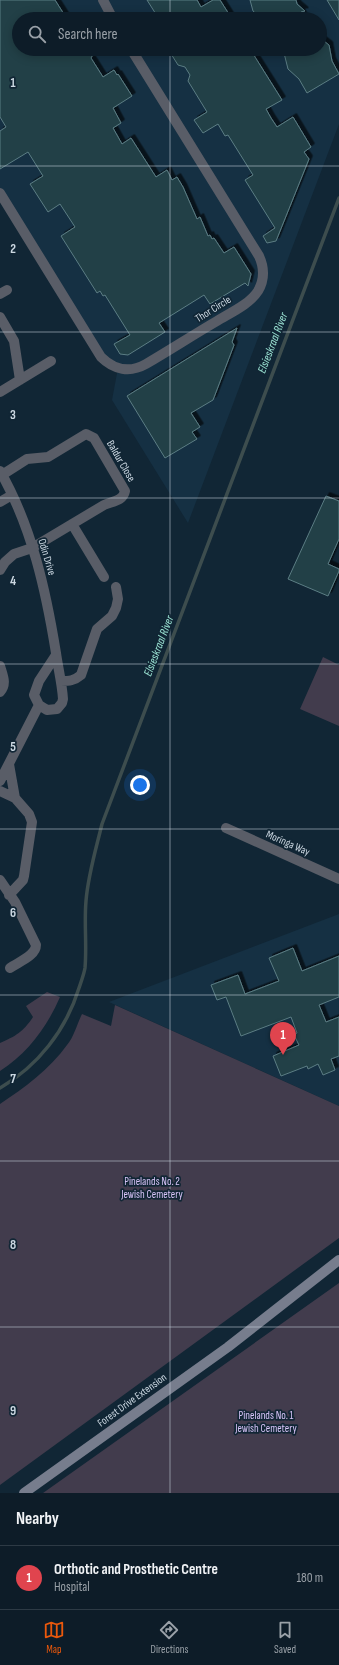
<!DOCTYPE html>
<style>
:root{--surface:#0d1c28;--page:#162530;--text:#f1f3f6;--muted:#9aa1a8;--line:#2d3a45;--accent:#ea580c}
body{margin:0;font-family:"Sofia Sans Condensed",sans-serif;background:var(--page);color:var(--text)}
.you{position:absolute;left:140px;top:785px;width:14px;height:14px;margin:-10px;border:3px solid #fff;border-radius:50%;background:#1a73e8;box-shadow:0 0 0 6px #1a73e833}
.badge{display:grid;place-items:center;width:26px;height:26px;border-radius:50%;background:var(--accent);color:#fff;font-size:13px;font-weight:700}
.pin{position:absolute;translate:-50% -33px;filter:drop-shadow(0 1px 2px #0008)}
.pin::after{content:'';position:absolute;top:21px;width:14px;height:12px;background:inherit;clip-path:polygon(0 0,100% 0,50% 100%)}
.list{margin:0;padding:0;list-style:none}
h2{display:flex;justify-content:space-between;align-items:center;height:52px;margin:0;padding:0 16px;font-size:17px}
h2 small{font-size:13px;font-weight:400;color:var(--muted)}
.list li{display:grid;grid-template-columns:26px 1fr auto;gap:12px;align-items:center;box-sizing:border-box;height:64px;padding:0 16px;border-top:1px solid var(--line)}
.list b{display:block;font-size:15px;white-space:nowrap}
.list p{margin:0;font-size:13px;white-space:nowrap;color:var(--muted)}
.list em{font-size:13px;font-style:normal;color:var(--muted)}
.icon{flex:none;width:22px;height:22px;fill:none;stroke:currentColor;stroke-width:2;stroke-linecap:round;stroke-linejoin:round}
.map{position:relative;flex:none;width:339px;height:1493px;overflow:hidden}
.search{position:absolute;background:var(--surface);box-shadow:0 2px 10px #0003;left:12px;right:12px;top:12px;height:44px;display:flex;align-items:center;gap:10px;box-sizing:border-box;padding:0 14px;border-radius:22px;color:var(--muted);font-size:15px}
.sheet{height:116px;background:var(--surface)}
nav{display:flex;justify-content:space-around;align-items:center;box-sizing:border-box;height:56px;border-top:1px solid var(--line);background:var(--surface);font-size:11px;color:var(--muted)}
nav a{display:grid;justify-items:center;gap:2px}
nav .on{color:var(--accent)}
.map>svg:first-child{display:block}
.built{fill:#153043;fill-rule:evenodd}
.green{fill:#423c4d}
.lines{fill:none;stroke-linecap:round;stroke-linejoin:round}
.stream{stroke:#3d4d4e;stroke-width:3.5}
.building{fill:#204046;stroke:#5c7d84;filter:url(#shadow)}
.street{stroke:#595d67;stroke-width:10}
.secondary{stroke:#777d8d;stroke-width:10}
.grid{fill:none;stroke:#ccd8e2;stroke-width:1;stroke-opacity:0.55}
.labels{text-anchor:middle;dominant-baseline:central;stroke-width:3.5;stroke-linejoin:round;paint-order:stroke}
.street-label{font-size:11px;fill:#ccd8e2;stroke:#112635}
.park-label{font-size:11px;fill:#d8c4f8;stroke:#112635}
.water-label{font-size:12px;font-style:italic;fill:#99e0d1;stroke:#112635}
.grid-label{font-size:13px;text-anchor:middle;font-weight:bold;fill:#ccd8e2;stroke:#112635;stroke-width:3.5;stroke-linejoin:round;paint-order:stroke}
</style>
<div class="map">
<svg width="339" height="1493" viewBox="0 0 339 1493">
<defs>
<filter id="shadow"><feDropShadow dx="3.5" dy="-3.5" stdDeviation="0" flood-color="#0009"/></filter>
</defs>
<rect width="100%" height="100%" fill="#112635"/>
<!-- built -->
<path class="built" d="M0,0H339V124L188,523L112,400L118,368L112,366L0,193ZM19,19H320V49H19Z
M339,914V1106L109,1002Z"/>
<!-- green -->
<path class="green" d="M323,657L339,665V726L300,709Z
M47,992L60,997C47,1027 28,1053 0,1071V1043C16,1036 23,1032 33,1017L26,1006Z
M115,1005L339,1106V1238L0,1485V1104C24,1088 50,1069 67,1045C74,1037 77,1024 82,1014L111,1026Z
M339,1283V1493H43Z"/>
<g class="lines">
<!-- stream -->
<path class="stream" d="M0,1088C38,1066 66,1030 79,988C81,982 84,974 85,968C87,945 84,923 86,901C88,875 96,849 102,824L339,198"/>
</g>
<!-- building -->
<path class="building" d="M0,0H55L67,19H19V49H96L91,58L103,77L114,70L117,75L118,74L132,96L113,108L121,123L113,128L122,144L131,138L156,177L167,170L172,180L177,177L183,187L197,219L200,217L208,236L210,235L212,239L214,238L224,253L234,247L251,274L248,286L245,283L210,304L204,295L159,323L165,332L128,355L120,354L114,344L130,335L105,295L103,296L100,291L97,293L61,236L75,227L60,204L48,212L30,184L43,176L28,152L0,169V131L6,127L0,117Z
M147,0H197L201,7L213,0H220L232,19H159Z
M250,0H296L297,4L305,11L301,12L305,19H262L253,11Z
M327,0H339V20Z
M320,38L329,45L332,61L339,74L307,93L299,79L288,69L283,49H320Z
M168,49H250L282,100L266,109L271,118L277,127L293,117L311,147L304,152L309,159L276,241L267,243L263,236L275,228L245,180L253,175L228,135L225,136L218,124L203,133L194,120L207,112L188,81L190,75L185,67L178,65Z
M237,328L232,342L234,345L213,400L191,413L200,427L192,432L197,439L165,458L127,396Z
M326,496L339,501V539L328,564L339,569V571L328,596L288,579Z
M293,948L302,971L339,956V997L319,1005L326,1022L339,1017V1056L331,1059L335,1070L323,1075L318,1064L308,1069L307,1066L281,1076L273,1056L299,1045L294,1035L297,1033L291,1017L241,1036L226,997L217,1000L211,985L238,975L245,994L279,981L269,958Z"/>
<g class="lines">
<!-- street -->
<path class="street" d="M103,0L113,19
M0,193L101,357C114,370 130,373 146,364C170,350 193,335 217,321C230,313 250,304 258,291C265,279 264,267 259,256L131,49
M0,294L7,290
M0,317L14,341L20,380
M0,392L51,361
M0,471C32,527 46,591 56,653C58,668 62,683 63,699L62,703L57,709L47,710L39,705L34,695L39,681L56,655
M0,502L12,495
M72,524L104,577
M0,570L5,562L14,554L32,548L104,505C113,501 123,501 125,491L94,438L86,434L48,457L27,459L2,475
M0,666C3,676 7,684 0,692
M61,681C69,681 74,681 81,675L97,629L112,616L116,608L118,599L116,587
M9,764L15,798L29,814L32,822L24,876L23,880L9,895
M0,781L39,705
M0,791L15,798
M226,828L339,879
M0,880L15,902L36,945C36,956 18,962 10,968"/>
<!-- secondary -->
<path class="secondary" d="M24,1493L228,1347L339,1260"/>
</g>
<!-- grid -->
<path class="grid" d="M170,0V19M170,49V1493M0,166H339M0,332H339M0,498H339M0,664H339M0,829H339M0,995H339M0,1161H339M0,1327H339"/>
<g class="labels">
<!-- street labels -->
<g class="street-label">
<text transform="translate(213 309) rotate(-32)">Thor Circle</text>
<text transform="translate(121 461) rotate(60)">Baldur Close</text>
<text transform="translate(47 557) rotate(73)">Odin Drive</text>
<text transform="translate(288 843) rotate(24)">Moringa Way</text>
<text transform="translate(132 1400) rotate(-36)">Forest Drive Extension</text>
</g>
<!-- park labels -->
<g class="park-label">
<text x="152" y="1181">Pinelands No. 2<tspan x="152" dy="13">Jewish Cemetery</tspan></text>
<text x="266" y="1415">Pinelands No. 1<tspan x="266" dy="13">Jewish Cemetery</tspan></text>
</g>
<!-- water labels -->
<g class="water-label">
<text transform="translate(273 343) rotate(-69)">Elsieskraal River</text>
<text transform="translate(159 646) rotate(-69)">Elsieskraal River</text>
</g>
</g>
<g class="grid-label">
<text x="13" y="87">1</text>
<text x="13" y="253">2</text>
<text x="13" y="419">3</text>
<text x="13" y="585">4</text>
<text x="13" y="751">5</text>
<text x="13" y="917">6</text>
<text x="13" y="1083">7</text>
<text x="13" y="1249">8</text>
<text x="13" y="1415">9</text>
</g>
</svg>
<div class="you"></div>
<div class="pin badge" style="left:283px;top:1055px;background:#e0444e">1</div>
<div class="search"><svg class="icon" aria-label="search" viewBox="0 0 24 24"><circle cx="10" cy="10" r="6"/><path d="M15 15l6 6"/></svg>Search here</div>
</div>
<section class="sheet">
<h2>Nearby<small></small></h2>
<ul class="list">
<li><span class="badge" style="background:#e0444e">1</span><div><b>Orthotic and Prosthetic Centre</b><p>Hospital</p></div><em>180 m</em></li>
</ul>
</section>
<nav>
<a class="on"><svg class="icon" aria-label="map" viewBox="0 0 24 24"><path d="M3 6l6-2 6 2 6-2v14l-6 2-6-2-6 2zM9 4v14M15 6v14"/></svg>Map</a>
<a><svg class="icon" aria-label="directions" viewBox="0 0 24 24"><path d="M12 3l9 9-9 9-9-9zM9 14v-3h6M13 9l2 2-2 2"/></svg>Directions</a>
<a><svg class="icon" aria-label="saved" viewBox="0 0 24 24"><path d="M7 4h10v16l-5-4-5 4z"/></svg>Saved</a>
</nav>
